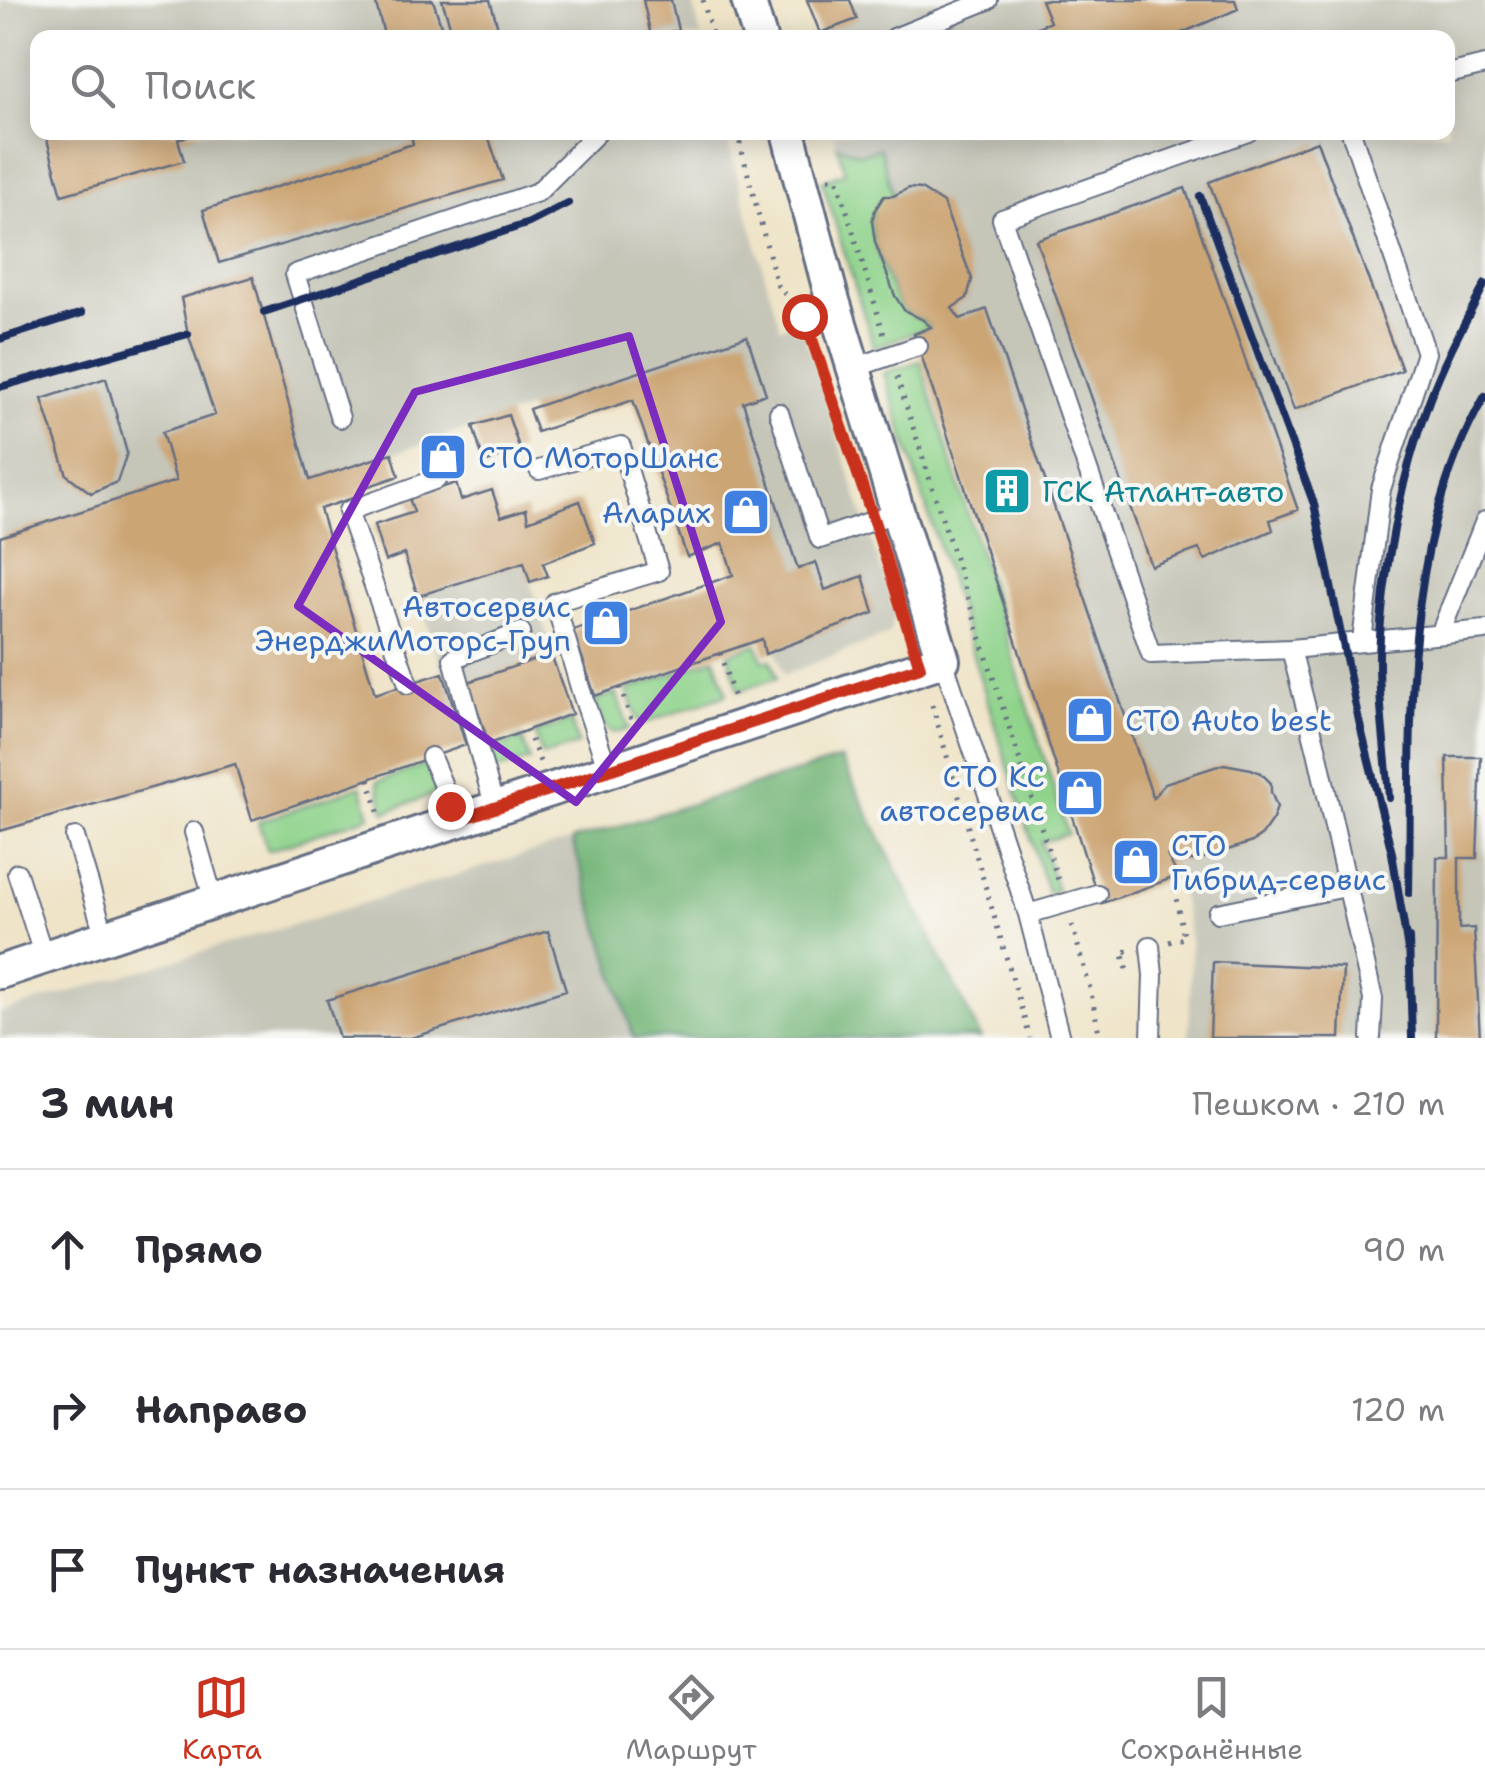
<!DOCTYPE html>
<html lang="ru">
<meta charset="utf-8">
<style>
:root{--surface:#fff;--page:#f2f2f3;--text:#2b2b33;--muted:#7c7c81;--line:#e1e1e2;--accent:#c8321e}
body{margin:0;font-family:"Shantell Sans",sans-serif;background:var(--page);color:var(--text)}
.stop{position:absolute;width:30px;height:30px;margin:-22px;border:8px solid #c8321e;border-radius:50%;background:#fff}
.stop.end{background:#c8321e;border-color:#fff;box-shadow:0 2px 10px #0008}
.list{margin:0;padding:0;list-style:none}
h2{display:flex;justify-content:space-between;align-items:center;height:130px;margin:0;padding:0 40px;font-size:42px}
h2 small{font-size:32px;font-weight:400;color:var(--muted)}
.list li{display:grid;grid-template-columns:65px 1fr auto;gap:30px;align-items:center;box-sizing:border-box;height:160px;padding:0 40px;border-top:2px solid var(--line)}
.list b{display:block;font-size:38px;white-space:nowrap}
.list em{font-size:32px;font-style:normal;color:var(--muted)}
.icon{flex:none;width:55px;height:55px;fill:none;stroke:currentColor;stroke-width:2;stroke-linecap:round;stroke-linejoin:round}
.map{position:relative;flex:none;width:1485px;height:1038px;overflow:hidden}
.search{position:absolute;background:var(--surface);box-shadow:0 5px 25px #0003;left:30px;right:30px;top:30px;height:110px;display:flex;align-items:center;gap:25px;box-sizing:border-box;padding:0 35px;border-radius:20px;color:var(--muted);font-size:38px}
.sheet{height:610px;background:var(--surface)}
nav{display:flex;justify-content:space-around;align-items:center;box-sizing:border-box;height:140px;border-top:2px solid var(--line);background:var(--surface);font-size:28px;color:var(--muted)}
nav a{display:grid;justify-items:center;gap:5px}
nav .on{color:var(--accent)}
.map>svg:first-child{display:block}
.industrial{fill:#c5c5b8}
.green{fill:#8fd38b;stroke:#558174;stroke-width:2.5}
.forest{fill:#73b577;stroke:#47726a;stroke-width:2.5}
.building{fill:#cca574}
.lines{fill:none;stroke-linecap:round;stroke-linejoin:round}
.lane-casing{stroke:#656e83;stroke-width:22}
.street-casing{stroke:#656e83;stroke-width:38}
.path{stroke:#656e83;stroke-width:5;stroke-dasharray:2.5 8;stroke-linecap:butt}
.lane{stroke:#fff;stroke-width:18}
.street{stroke:#fff;stroke-width:32}
.rail{stroke:#1b2f5e;stroke-width:8}
.route{stroke:#c8321e;stroke-width:12}
.marked{fill:none;stroke:#7b2cbf;stroke-width:8;stroke-linejoin:round}
.labels{text-anchor:middle;dominant-baseline:central;stroke-width:8;stroke-linejoin:round;paint-order:stroke}
.shop-label{font-size:30px;fill:#366cbe;stroke:#f6f6f2;text-anchor:start}
.culture-label{font-size:30px;fill:#0d838f;stroke:#f6f6f2;text-anchor:start}
</style>
<div class="map">
<svg width="1485" height="1038" viewBox="0 0 1485 1038">
<rect width="100%" height="100%" fill="#f6f6f2"/>
<filter id="ink" filterUnits="userSpaceOnUse"><feTurbulence type="fractalNoise" baseFrequency=".01" numOctaves="2"/><feDisplacementMap in="SourceGraphic" scale="20" xChannelSelector="R" yChannelSelector="G"/><feConvolveMatrix kernelMatrix="1 2 1 2 8 2 1 2 1" color-interpolation-filters="sRGB"/></filter>
<filter id="wash" filterUnits="userSpaceOnUse"><feTurbulence type="fractalNoise" baseFrequency=".0048" numOctaves="4" result="noise"/><feDisplacementMap in="SourceGraphic" scale="40" xChannelSelector="R" yChannelSelector="G"/><feGaussianBlur stdDeviation="2.25" result="paint"/><feColorMatrix in="noise" values="0 0 0 0 0 0 0 0 0 0 0 0 0 0 0 0 0 1.4 0 .05"/><feComposite in="paint" operator="in"/></filter>
<g filter="url(#wash)">
<rect width="100%" height="100%" fill="#efe4c8"/>
<!-- industrial -->
<path class="industrial" d="M0,0H692L701,37L38,38V132L725,133L780,328L799,319L895,613L889,634L784,675L776,651L765,654L762,639L666,364L311,480L375,694L443,672L405,555L385,561L374,525L413,512L409,498L455,483L461,499L492,490L501,517L526,509L528,521L548,576L530,582L572,714L489,744L486,737L252,820L234,764L0,831Z
M807,0H1485V1038H1189L1191,946L1178,877L1100,904L1014,635L914,334L930,328L923,320L904,310L895,296L875,242L872,221L875,210L880,149L860,154L837,145L834,133L1448,132V38L818,37L819,33Z
M841,759L981,1038H0V1013Z"/>
<!-- green -->
<path class="green" d="M837,145L860,154L880,148L893,196C885,202 874,208 872,220C870,238 891,297 904,310C911,318 923,319 931,327L874,347L822,181L845,172Z
M920,361L1068,834L1041,842L1057,890L1048,893L884,373Z
M757,644L763,660H771L777,678L739,691L728,654Z
M715,658L727,694L640,725L627,690Z
M616,693L629,729L613,733L603,725L595,700Z
M571,721L578,745L542,756L535,733Z
M522,738L530,760L493,771L485,752Z
M427,764L437,793L385,812L377,782Z
M361,786L370,816L268,851L258,822Z"/>
<!-- forest -->
<path class="forest" d="M841,759L981,1038H634L572,840Z"/>
<g id="blocks">
<!-- building -->
<path class="building" d="M375,0H433L445,38H385Z
M442,0H490L501,38H454Z
M643,0H671L678,30L651,36Z
M807,0H850L857,19L820,33Z
M1041,0H1235L1238,9L1170,38H1011L1050,22Z
M45,132H196V134L178,139L184,161L62,195Z
M410,132H474L476,139L487,133L503,180L219,263L203,210L413,144Z
M1317,141L1402,370L1294,410L1209,182Z
M909,188L921,189L943,203L972,279L967,298L952,308L960,319L987,309L1153,798L1165,783L1224,764L1251,769L1261,773L1271,783V792L1277,807L1273,819L1262,835L1252,842L1197,860L1176,861L1167,855L1178,876L1100,904L1014,635L914,334L931,327L923,320L904,310L895,296L875,242L872,221L875,210L884,196H893Z
M1185,188L1298,510L1270,520L1273,530L1205,560L1199,549L1151,566L1036,240Z
M253,277L310,480L392,453L399,476L360,489L362,495L320,509L375,694L443,673L466,745L252,820L235,764L0,831V537L176,481L162,432L215,415L188,334L181,298Z
M747,336L766,394L743,402L798,569L816,562L825,590L863,576L874,613L765,654L762,639L595,696L573,630L733,575L723,543L687,557L633,400L537,432L529,409Z
M106,378L127,453L117,482L91,493L67,475L42,399Z
M508,415L520,450L484,463L473,426Z
M456,483L461,500L492,490L501,517L526,509L528,521L580,501L595,543L543,563L548,576L530,582L524,562L418,596L404,554L385,561L374,525L414,512L409,498Z
M551,654L572,714L489,744L468,682Z
M1447,757H1481L1477,858H1459V929L1474,928L1480,1038H1436L1437,857H1449Z
M548,931L566,990L411,1038H339L327,1000Z
M1213,962L1343,968L1340,1038H1210Z"/>
</g>
</g>
<g filter="url(#ink)">
<use href="#blocks" fill-opacity="0" stroke="#656e83" stroke-width="2.5"/>
<g class="lines">
<!-- lane casing -->
<g class="lane-casing">
<path id="lane" d="M894,38L988,0
M1448,74L1485,65
M1248,132L1002,219L1151,654L1291,649
M1351,132L1426,353L1381,489L1362,641
M854,368L918,346
M779,413L820,539L898,512
M340,418L295,274L538,192L598,132
M539,470L621,446L659,571L555,602L581,691L608,770
M1440,634L1485,521
M943,660L1028,914L1060,1038
M408,684L348,511L437,479
M431,757L451,805L452,822
M495,808L453,659L521,632
M194,832L214,901
M75,837L105,937
M17,873L44,957
M1218,913L1346,887
M1028,914L1097,894
M1150,946L1153,975L1151,1038
M1371,1038L1373,999L1317,751L1291,649L1485,630"/>
</g>
<!-- street casing -->
<g class="street-casing">
<path id="street" d="M748,0L760,38
M0,972L943,660L830,291L788,132"/>
</g>
<!-- path -->
<path class="path" d="M703,0L713,38
M737,132L777,285L803,316L806,324
M829,178H837L885,338
M897,377L1060,886
M720,653L734,698
M620,687L635,732
M932,705L1030,1038
M527,730L541,764
M369,779L379,815
M1072,925L1090,988L1100,1038
M1169,942L1184,938L1172,878
M1127,969L1122,952L1129,951"/>
<!-- lane -->
<use href="#lane" class="lane"/>
<!-- street -->
<use href="#street" class="street"/>
<!-- rail -->
<path class="rail" d="M1200,196L1314,504L1359,721L1392,853L1408,950
M264,312L529,223L568,203
M0,339L82,313
M0,387L188,334
M1389,798C1386,753 1378,699 1379,654C1382,574 1401,476 1429,401C1444,360 1465,322 1485,284
M1409,893C1412,730 1399,542 1485,396
M1409,938L1412,1038"/>
</g>
</g>
<g class="lines" filter="url(#ink)">
<!-- route -->
<path class="route" d="M450,806L452,822L920,667L874,521L804,316"/>
</g>
<!-- marked area -->
<path class="marked" d="M629,336L721,622L576,802L298,606L415,392Z"/>
<!-- icons -->
<defs>
<g id="shop-square" transform="scale(2.5)"><rect x="-9" y="-9" width="18" height="18" rx="4" fill="#3f7fe0" stroke="#f6f6f2"/><path d="M-5-2.5h2.3a2.7 3.5 0 0 1 5.4 0H5L5.5 6h-11ZM-1.5-2.5h3a1.5 2.3 0 0 0-3 0Z" fill="#fff"/></g>
<g id="building-square" transform="scale(2.5)"><rect x="-9" y="-9" width="18" height="18" rx="4" fill="#0f9aa8" stroke="#f6f6f2"/><path d="M-4-6H4V6H1V3H-1V6H-4ZM-2.5-4.3h1.7v1.8h-1.7ZM.8-4.3h1.7v1.8H.8ZM-2.5-1h1.7V.8h-1.7ZM.8-1h1.7V.8H.8Z" fill="#fff"/></g>
</defs>
<g fill-rule="evenodd">
<use href="#shop-square" x="443" y="457"/>
<use href="#building-square" x="1007" y="491"/>
<use href="#shop-square" x="746" y="512"/>
<use href="#shop-square" x="606" y="623"/>
<use href="#shop-square" x="1090" y="720"/>
<use href="#shop-square" x="1080" y="793"/>
<use href="#shop-square" x="1136" y="862"/>
</g>
<g class="labels">
<!-- shop labels -->
<g class="shop-label">
<text x="478" y="457">СТО МоторШанс</text>
<text x="711" y="512" text-anchor="end">Аларих</text>
<text x="571" y="606" text-anchor="end">Автосервис<tspan x="571" dy="34">ЭнерджиМоторс-Груп</tspan></text>
<text x="1125" y="720">СТО Auto best</text>
<text x="1045" y="776" text-anchor="end">СТО КС<tspan x="1045" dy="34">автосервис</tspan></text>
<text x="1171" y="845">СТО<tspan x="1171" dy="34">Гибрид-сервис</tspan></text>
</g>
<!-- culture labels -->
<g class="culture-label">
<text x="1042" y="491">ГСК Атлант-авто</text>
</g>
</g>
</svg>
<div class="stop" style="left:804px;top:316px"></div>
<div class="stop end" style="left:450px;top:806px"></div>
<div class="search"><svg class="icon" aria-label="search" viewBox="0 0 24 24"><circle cx="10" cy="10" r="6"/><path d="M15 15l6 6"/></svg>Поиск</div>
</div>
<section class="sheet">
<h2>3 мин<small>Пешком · 210 m</small></h2>
<ul class="list">
<li><svg class="icon" aria-label="ahead" viewBox="0 0 24 24"><path d="M12 20V5M6 11l6-6 6 6"/></svg><div><b>Прямо</b></div><em>90 m</em></li>
<li><svg class="icon" aria-label="right" viewBox="0 0 24 24"><path d="M7 20v-9h11M14 6l5 5-5 5"/></svg><div><b>Направо</b></div><em>120 m</em></li>
<li><svg class="icon" aria-label="arrive" viewBox="0 0 24 24"><path d="M6 21V4h12l-3 4 3 4H6"/></svg><div><b>Пункт назначения</b></div></li>
</ul>
</section>
<nav>
<a class="on"><svg class="icon" aria-label="map" viewBox="0 0 24 24"><path d="M3 6l6-2 6 2 6-2v14l-6 2-6-2-6 2zM9 4v14M15 6v14"/></svg>Карта</a>
<a><svg class="icon" aria-label="directions" viewBox="0 0 24 24"><path d="M12 3l9 9-9 9-9-9zM9 14v-3h6M13 9l2 2-2 2"/></svg>Маршрут</a>
<a><svg class="icon" aria-label="saved" viewBox="0 0 24 24"><path d="M7 4h10v16l-5-4-5 4z"/></svg>Сохранённые</a>
</nav>
